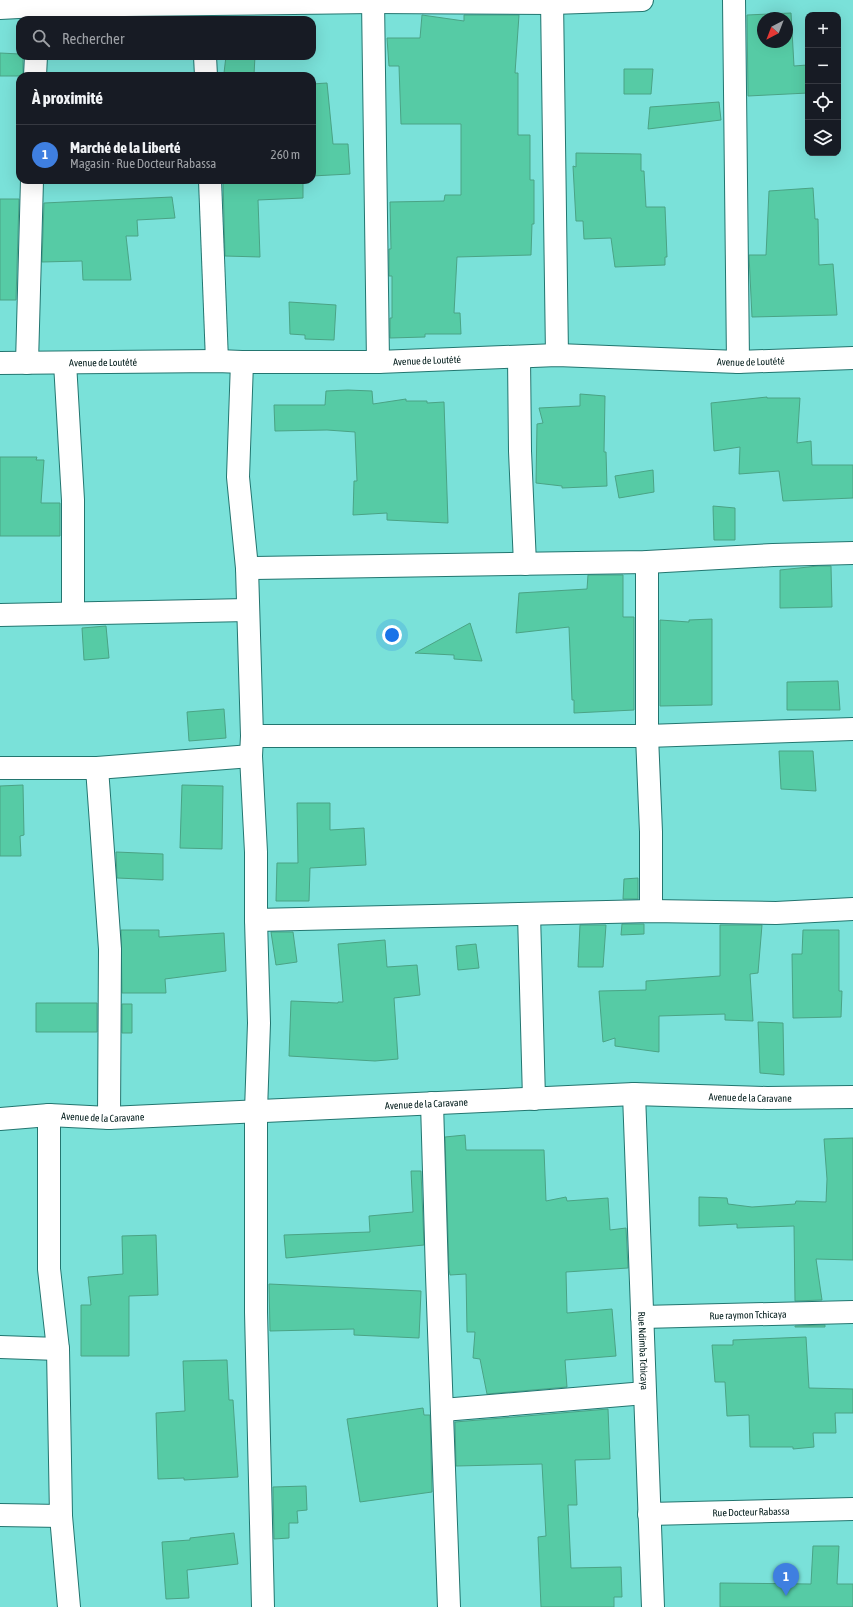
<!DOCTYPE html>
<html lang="fr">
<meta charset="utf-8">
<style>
:root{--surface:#171b24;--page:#20242c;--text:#f1f3f6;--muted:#9ea1a6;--line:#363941;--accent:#2563eb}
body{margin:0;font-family:"Asap Condensed",sans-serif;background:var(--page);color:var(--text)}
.controls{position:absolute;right:12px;top:12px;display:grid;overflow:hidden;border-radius:8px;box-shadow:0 4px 16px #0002}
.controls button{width:36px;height:36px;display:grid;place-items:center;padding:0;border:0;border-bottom:1px solid var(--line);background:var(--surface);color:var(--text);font:20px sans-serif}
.compass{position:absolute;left:757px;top:12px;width:36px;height:36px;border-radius:50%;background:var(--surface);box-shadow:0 4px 16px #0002;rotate:222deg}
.you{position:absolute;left:392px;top:635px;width:14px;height:14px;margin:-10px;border:3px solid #fff;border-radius:50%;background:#1a73e8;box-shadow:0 0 0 6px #1a73e833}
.badge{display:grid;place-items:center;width:26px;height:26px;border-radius:50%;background:var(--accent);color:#fff;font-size:13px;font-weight:700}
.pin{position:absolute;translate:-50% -33px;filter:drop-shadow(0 1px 2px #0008)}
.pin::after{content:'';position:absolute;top:21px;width:14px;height:12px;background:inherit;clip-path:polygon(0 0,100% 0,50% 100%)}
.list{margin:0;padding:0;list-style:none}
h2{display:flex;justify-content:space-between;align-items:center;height:52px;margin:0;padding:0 16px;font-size:17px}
h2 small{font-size:13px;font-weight:400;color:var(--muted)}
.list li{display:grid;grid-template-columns:26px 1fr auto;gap:12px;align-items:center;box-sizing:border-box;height:60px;padding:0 16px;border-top:1px solid var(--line)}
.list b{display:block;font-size:15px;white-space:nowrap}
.list p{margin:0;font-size:13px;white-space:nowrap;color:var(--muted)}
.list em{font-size:13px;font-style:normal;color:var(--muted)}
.icon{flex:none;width:22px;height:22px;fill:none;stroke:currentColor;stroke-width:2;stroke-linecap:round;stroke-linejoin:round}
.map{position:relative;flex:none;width:853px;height:1607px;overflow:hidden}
.search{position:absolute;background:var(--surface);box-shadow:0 4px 16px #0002;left:16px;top:16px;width:300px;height:44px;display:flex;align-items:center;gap:10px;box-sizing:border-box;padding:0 14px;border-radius:12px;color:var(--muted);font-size:15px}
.panel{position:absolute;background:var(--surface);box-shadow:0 4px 16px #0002;left:16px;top:72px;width:300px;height:112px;border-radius:12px}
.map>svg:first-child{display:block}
.building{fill:#56cba5;stroke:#4aa385;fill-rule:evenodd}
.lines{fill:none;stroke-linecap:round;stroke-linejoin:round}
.minor-casing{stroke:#237670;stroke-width:24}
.minor{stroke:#fff;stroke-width:22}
.labels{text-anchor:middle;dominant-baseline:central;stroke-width:4;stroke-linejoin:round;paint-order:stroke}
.street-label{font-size:10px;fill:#001b1a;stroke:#c9f8f3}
</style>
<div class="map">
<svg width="853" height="1607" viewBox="0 0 853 1607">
<rect width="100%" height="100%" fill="#7ae1d9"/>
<!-- building -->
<path class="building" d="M791,13L794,66L807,65L808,93L748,96L747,15ZM763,18H787V42H763Z
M422,15L464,21V15H519L515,73H518V135H530V180H534V224H532L531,255L457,257L454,313H460L461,334H425V337L390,338V318H392V276H389V249H391L390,202L444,201L445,195H461V124H401L399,66H389L387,38H420Z
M0,53L20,54V56H23V76H0Z
M226,56H255L254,75L224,73Z
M624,69H653L651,94H624Z
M327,83L333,144H348L350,174L312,176V84Z
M719,102L721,120L648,129L650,107Z
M576,153L641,154V171H644L646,207H665L667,257H665V265L615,267L611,238L584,239L583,221H576L573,166L576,167Z
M223,180H303V198L258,200L260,257L225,256Z
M813,188L815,219H818L819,265L833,264L837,315L752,317L749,255H766L769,191Z
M172,197L175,218L137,220L138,236H126L131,280H83L82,261L42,262L44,203Z
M0,199H19L16,300H0Z
M289,302L336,305L334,340L305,339V335L290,334Z
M348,390L372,391L373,404L406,399V401H427V403L444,402L448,523L387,520V513L353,515L354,481H357L355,432L327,430L275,431L274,405H325L326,391Z
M580,394L605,396L604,452H606L607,486L562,488V486L536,483L537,424L543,423L539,408L580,406Z
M767,397V398H800L797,443L811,441L812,465H853V498L783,501L779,471L739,474L740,447L714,451L711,403Z
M0,457H37L36,460H44L41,503H60V536H0Z
M653,470L654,492L619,498L615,476Z
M713,506L735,508V540H714Z
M818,566H831L832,607L780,608V570Z
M588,575H623V617H634V710L574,713V700H572L569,627L516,633L519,593L587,589Z
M712,619V705L660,706V620L689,622V620Z
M470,623L482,661L454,659V655L415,653Z
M106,626L109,658L84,660L82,628Z
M838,681L840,710H787V682Z
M224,709L226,738L189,741L187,712Z
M779,751H813L816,791L781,789Z
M23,785L24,835L20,836L21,856H0V786Z
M182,785L223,786L222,849L180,848Z
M297,803H330V830L364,828L366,865L310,868L309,901H276L277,863H298Z
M116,852L163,854V880L117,878Z
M638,878V899H623L624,879Z
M622,924H644V934L621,935Z
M580,925H606L603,967H578Z
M720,925H762L758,973L750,974L753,1021L725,1020V1014L659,1016V1052L615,1046V1038L603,1042L599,991L646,990V981L720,976Z
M121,930H159V937L224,933L226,971L165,979L166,993H122Z
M803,930H839V991H842L841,1017L793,1018L792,954H802Z
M271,932H293L297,962L276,965Z
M385,940L387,967L417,965L420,995L394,998L398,1059L375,1061L289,1056L291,1001L338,1003V1002H343L338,944Z
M476,944L479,968L458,970L456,946Z
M36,1003H97V1032H36Z
M122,1004H132V1033H122Z
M758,1022L783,1023L784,1075L760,1073Z
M465,1135L466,1150H544L546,1201L566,1197L567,1201L608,1198L610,1230L626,1228L628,1268L566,1272L567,1313L612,1309L616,1356L565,1360L567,1387L487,1394L480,1359L473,1358L475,1332H467L466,1274L450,1275L449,1269L445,1137Z
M853,1138V1260L816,1259L822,1300L795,1301L794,1226L737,1228V1224L699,1226V1197L727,1198L728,1204L752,1207L795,1204L796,1201L826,1202L827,1179L824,1139Z
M411,1171H421L424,1245L286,1258L284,1235L370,1232L369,1216L413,1212Z
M156,1235L158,1295L129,1296V1356H81V1305H91L88,1277L123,1274L122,1236Z
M269,1284L421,1291L419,1338L354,1335V1329L270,1331Z
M825,1325V1327H795V1326Z
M806,1337L809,1388L853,1389V1413H835L836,1433H813L814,1447L793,1449V1447H750L749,1415L727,1416L725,1382H715L712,1345H733V1340Z
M227,1360L229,1400H233L238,1477L184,1480V1478L158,1479L156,1413L185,1411L183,1361Z
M423,1408L424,1415H430L432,1492L360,1502L347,1419Z
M608,1409L610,1459L575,1460L577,1505H568L571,1568L621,1567L622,1597H614V1607H541L538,1537L546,1536L542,1464L456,1466L455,1422Z
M306,1486L307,1510L297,1511L298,1523H289V1538L274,1539L273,1487Z
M234,1533L238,1564L187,1570L189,1598L166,1599L162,1542L190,1540V1538Z
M813,1546H839L837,1584H853V1607H720V1583L811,1584Z"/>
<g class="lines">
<!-- minor casing -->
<g class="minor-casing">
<g id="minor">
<path d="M373,0L378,362"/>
<path d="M552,0L557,355"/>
<path d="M734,0L738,362"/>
<path d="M0,8L37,6L373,2L552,3L642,0"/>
<path d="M205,56L206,76"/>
<path d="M35,76L36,56"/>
<path d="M210,180L217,361"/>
<path d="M519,357L520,451L525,564"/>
<path d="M242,362L238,477L247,568L252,736L251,756L256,852V920L259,1023L256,1111V1312L263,1607"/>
<path id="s1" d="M0,363L217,361L242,362H378L557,355L738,362L853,358"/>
<path d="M27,363L32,180"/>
<path d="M65,363L73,500V613"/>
<path d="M647,562V736L651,832V911"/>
<path d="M247,568L647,562L773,555L853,553"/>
<path d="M0,615L248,610"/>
<path d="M252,736H647L853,729"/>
<path d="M0,768H97L251,756"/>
<path d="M97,768L110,949L109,1118"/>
<path d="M529,914L534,1099"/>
<path d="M256,920L651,911L776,913L853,909"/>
<path id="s2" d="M634,1094L653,1607"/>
<path d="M432,1103L437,1275L449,1607"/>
<path d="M49,1115V1269L58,1349L61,1516L69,1607"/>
<path id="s3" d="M0,1119L49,1115L109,1118L634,1094L767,1098L853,1097"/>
<path id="s4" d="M642,1317L853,1312"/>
<path d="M0,1347L58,1349"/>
<path d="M443,1410L645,1393"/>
<path id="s5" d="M649,1514L853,1509"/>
<path d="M0,1515L61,1516"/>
</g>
</g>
<!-- minor -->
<use href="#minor" class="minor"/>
</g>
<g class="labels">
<!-- street labels -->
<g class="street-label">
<text stroke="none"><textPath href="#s1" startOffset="427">Avenue de Loutété</textPath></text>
<text stroke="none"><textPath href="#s1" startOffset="751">Avenue de Loutété</textPath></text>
<text stroke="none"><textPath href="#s1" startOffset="103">Avenue de Loutété</textPath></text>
<text stroke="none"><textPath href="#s3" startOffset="751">Avenue de la Caravane</textPath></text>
<text stroke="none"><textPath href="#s3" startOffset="427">Avenue de la Caravane</textPath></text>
<text stroke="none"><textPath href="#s3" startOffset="103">Avenue de la Caravane</textPath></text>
<text stroke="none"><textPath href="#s4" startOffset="106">Rue raymon Tchicaya</textPath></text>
<text stroke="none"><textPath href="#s2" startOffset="257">Rue Ndimba Tchicaya</textPath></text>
<text stroke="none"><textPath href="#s5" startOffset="102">Rue Docteur Rabassa</textPath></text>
</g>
</g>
</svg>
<div class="controls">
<button>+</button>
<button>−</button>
<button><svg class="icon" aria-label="locate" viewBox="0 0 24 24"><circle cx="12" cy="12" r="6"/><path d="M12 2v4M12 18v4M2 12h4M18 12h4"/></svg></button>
<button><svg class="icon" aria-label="layers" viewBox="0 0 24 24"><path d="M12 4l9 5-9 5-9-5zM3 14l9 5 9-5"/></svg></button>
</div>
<svg class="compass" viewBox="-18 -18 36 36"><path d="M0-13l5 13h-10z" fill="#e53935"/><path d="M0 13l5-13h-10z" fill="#9ea1a6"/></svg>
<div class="you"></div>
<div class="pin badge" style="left:786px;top:1596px;background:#3f7fe0">1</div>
<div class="search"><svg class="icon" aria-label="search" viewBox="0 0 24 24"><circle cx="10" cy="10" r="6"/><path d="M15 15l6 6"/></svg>Rechercher</div>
<section class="panel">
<h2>À proximité<small></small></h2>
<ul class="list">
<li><span class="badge" style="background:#3f7fe0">1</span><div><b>Marché de la Liberté</b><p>Magasin · Rue Docteur Rabassa</p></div><em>260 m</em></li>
</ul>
</section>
</div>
